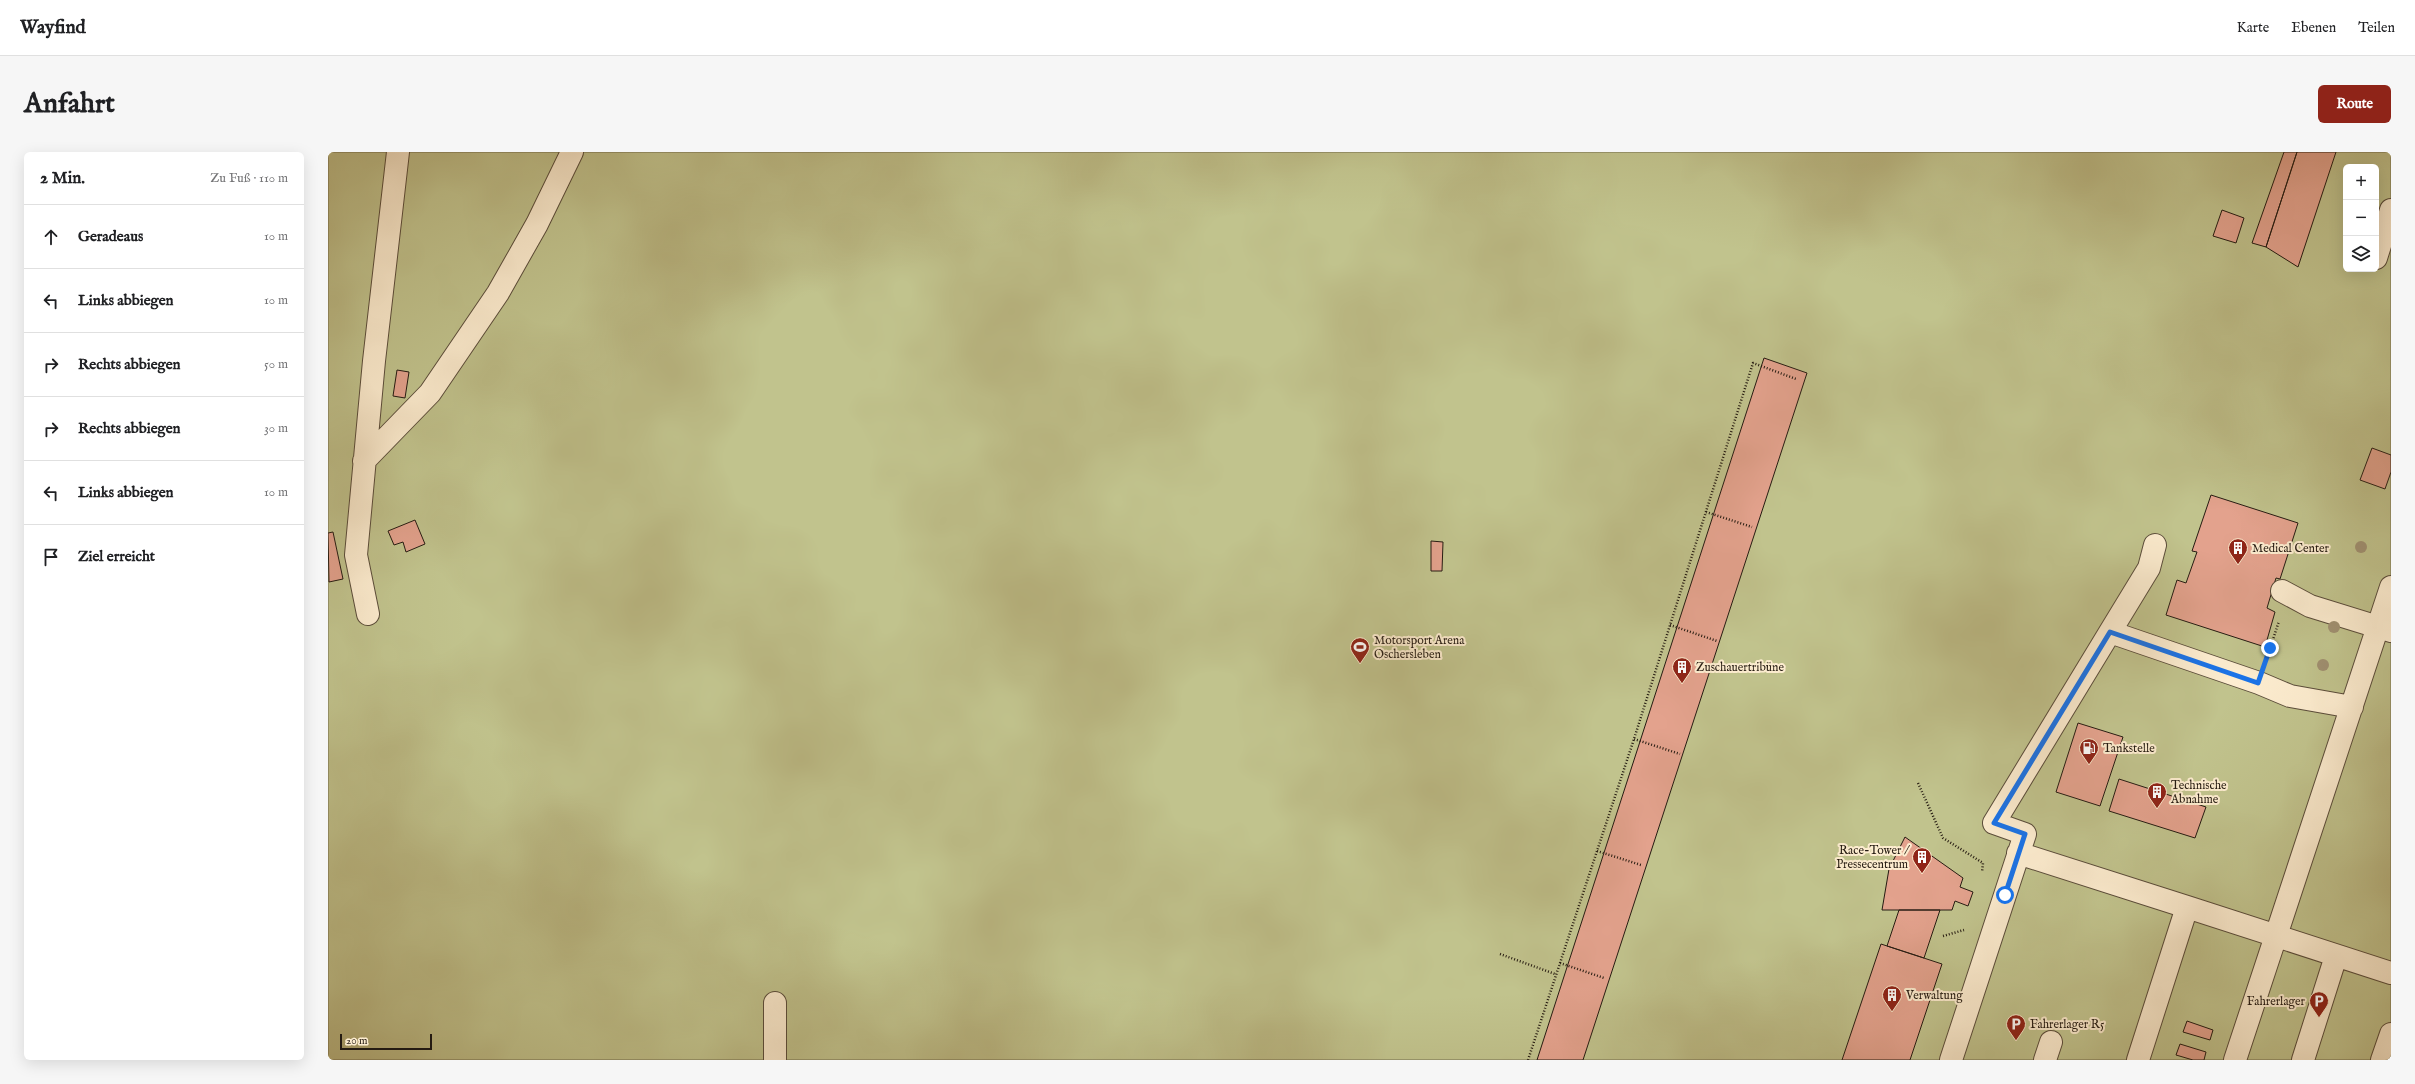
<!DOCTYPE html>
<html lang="de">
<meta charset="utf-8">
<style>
:root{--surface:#fff;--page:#f6f6f6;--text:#202124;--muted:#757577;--line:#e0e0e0;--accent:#8f2418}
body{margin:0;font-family:"IM FELL English",serif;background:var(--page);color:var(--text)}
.controls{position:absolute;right:12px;top:12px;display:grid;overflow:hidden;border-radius:6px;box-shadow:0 4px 16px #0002}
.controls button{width:36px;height:36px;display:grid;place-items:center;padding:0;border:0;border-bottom:1px solid var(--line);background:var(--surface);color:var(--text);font:20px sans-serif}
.scale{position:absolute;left:12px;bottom:10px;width:92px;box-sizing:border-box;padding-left:4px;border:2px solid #251b12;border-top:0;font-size:11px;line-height:14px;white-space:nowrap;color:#251b12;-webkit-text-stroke:3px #fdedd0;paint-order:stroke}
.stop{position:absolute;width:12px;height:12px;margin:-9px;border:3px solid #1a73e8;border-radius:50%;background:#fff}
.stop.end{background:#1a73e8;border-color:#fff;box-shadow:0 1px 4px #0008}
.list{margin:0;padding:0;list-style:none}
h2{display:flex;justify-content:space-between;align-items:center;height:52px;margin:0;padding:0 16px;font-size:17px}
h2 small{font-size:13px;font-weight:400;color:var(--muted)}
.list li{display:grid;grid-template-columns:26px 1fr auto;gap:12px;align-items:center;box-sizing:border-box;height:64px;padding:0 16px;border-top:1px solid var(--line)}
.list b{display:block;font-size:15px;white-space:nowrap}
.list em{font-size:13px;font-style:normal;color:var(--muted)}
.icon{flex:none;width:22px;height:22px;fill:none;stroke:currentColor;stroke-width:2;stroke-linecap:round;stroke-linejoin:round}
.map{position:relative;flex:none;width:2063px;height:908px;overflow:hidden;border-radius:6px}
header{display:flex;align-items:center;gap:24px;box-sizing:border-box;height:56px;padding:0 20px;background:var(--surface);border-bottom:1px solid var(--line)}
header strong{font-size:19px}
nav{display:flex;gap:22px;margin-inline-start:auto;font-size:14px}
.intro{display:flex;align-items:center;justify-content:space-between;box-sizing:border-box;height:96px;padding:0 24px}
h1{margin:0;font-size:28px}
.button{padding:10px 18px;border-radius:6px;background:var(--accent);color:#fff;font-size:14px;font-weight:700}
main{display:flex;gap:24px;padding:0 24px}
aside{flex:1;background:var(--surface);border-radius:6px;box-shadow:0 4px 16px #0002}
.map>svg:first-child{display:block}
.green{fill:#c1c38d;stroke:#736f50;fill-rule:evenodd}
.building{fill:#e3a28d;stroke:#251b12}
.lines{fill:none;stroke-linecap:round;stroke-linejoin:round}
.minor-casing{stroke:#5b4d3b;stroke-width:24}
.path{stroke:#251b12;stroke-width:2.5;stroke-dasharray:1 2;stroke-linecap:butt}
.minor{stroke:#fdedd0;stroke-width:22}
.tree{fill:#a09071}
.route{stroke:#1a73e8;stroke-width:5}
.labels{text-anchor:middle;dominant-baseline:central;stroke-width:4;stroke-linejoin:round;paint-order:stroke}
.poi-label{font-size:12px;fill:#251b12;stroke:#fdedd0;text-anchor:start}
</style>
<header>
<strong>Wayfind</strong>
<nav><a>Karte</a><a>Ebenen</a><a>Teilen</a></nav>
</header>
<div class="intro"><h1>Anfahrt</h1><a class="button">Route</a></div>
<main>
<aside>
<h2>2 Min.<small>Zu Fuß · 110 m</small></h2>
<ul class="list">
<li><svg class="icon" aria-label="ahead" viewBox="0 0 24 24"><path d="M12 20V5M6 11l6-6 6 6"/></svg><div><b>Geradeaus</b></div><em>10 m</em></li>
<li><svg class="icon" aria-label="left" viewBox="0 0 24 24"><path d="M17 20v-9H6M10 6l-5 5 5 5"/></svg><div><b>Links abbiegen</b></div><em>10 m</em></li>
<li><svg class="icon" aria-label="right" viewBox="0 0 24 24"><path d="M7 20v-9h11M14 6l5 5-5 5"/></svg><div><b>Rechts abbiegen</b></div><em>50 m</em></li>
<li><svg class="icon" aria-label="right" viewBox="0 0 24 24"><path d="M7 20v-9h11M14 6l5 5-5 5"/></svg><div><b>Rechts abbiegen</b></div><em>30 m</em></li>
<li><svg class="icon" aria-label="left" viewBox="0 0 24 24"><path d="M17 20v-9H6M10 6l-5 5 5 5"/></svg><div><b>Links abbiegen</b></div><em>10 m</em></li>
<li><svg class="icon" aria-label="arrive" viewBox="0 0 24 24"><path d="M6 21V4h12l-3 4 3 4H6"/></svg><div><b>Ziel erreicht</b></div></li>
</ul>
</aside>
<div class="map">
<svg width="2063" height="908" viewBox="0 0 2063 908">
<rect width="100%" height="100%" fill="#fce3b7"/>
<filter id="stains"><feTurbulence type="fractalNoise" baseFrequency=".005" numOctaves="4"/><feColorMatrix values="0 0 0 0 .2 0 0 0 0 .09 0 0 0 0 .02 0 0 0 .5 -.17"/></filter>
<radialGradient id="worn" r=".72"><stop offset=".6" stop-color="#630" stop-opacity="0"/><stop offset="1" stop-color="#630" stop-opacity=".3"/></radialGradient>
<!-- green -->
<path class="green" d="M0,0H2063V908H0ZM2018,15H2048V117H2018Z"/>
<!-- building -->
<path class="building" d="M1956,0H1969L1938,95L1924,91Z
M1969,0H2008L1970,115L1938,95Z
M1894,58L1916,66L1908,91L1885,84Z
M1436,206L1479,221L1255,908H1209Z
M69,218L81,220L77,246L65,244Z
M2044,296L2063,303V320L2057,337L2032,328Z
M1883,343L1970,371L1952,427L1948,426L1939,456L1947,460L1937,495L1838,463L1849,428L1858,431L1869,400L1864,399Z
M87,368L97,392L78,400L75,390L66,393L60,379Z
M5,380L15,427L1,430L0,381Z
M1103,389L1115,390L1114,419H1103Z
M1750,571L1795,585L1772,654L1728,640Z
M1791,627L1878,655L1867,686L1781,659Z
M1577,685L1635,726L1632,735L1645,740L1640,754L1627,749L1624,758H1554L1561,717Z
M1571,758H1612L1596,806L1559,794Z
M1553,792L1614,812L1582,908H1514Z
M1859,869L1885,878L1882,888L1855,880Z
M1852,892L1878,900L1876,908H1865L1848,903Z"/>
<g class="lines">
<!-- minor casing -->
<g class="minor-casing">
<path id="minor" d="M2048,106L2063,58
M36,309L102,241L170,141L209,72L244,0
M1954,439L1982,454L2063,479
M40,462L28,403L46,209L70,0
M1782,480L1821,416L1827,393
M1690,701L1859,755
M447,851V908
M1623,908L1697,682L1666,671L1782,480L1931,531L1962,544L2024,555
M1717,908L1723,890
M1810,908L1859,755L2063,821
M1907,908L2063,435
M1975,908L2008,804
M2054,908L2063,882"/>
</g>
<!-- path -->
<path class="path" d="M1378,360L1424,375
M1342,473L1389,489
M1939,506L1951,469
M1306,587L1352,602
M1590,631L1615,686L1655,711L1654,720
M1269,699L1313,713
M1615,784L1636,778
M1172,802L1227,822
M1232,811L1276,826
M1200,908L1306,587L1425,211L1468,227"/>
<!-- minor -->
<use href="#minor" class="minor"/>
</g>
<!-- trees -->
<g class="tree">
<circle cx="2033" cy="395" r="6"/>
<circle cx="2006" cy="475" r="6"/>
<circle cx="1995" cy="513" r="6"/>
</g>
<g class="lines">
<!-- route -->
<path class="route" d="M1677,743L1697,682L1666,671L1782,480L1930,531L1942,496"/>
</g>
<!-- icons -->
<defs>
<g id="building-pin" transform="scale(1)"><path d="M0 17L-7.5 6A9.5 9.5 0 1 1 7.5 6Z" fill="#8f2418" stroke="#fdedd0"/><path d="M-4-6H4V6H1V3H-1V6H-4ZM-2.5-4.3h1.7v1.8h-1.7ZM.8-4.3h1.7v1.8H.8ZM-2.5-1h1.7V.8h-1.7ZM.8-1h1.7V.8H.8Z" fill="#fff"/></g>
<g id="stadium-pin" transform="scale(1)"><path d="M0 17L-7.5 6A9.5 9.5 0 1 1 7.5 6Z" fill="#8f2418" stroke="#fdedd0"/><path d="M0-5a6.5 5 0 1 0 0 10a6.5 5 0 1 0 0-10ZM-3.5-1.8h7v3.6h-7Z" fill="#fff"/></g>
<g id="fuel-pin" transform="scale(1)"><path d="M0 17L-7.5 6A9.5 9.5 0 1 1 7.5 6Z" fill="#8f2418" stroke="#fdedd0"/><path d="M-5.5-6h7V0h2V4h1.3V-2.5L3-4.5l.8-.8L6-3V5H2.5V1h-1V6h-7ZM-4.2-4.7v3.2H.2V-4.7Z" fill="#fff"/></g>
<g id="parking-pin" transform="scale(1)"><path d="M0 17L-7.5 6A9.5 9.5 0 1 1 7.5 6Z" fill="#8f2418" stroke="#fdedd0"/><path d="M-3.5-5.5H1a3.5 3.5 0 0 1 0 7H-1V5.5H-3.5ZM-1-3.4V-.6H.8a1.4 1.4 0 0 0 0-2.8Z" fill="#fff"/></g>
</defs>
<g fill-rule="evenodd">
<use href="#building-pin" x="1910" y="396"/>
<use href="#stadium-pin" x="1032" y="495"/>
<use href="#building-pin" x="1354" y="515"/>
<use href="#fuel-pin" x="1761" y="596"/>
<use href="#building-pin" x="1829" y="640"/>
<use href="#building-pin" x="1594" y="705"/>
<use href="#building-pin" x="1564" y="843"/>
<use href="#parking-pin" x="1991" y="849"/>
<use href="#parking-pin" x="1688" y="872"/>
</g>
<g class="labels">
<!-- poi labels -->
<g class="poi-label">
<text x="1924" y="396">Medical Center</text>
<text x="1046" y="488">Motorsport Arena<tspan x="1046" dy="14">Oschersleben</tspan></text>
<text x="1368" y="515">Zuschauertribüne</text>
<text x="1775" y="596">Tankstelle</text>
<text x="1843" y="633">Technische<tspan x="1843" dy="14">Abnahme</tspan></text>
<text x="1580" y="698" text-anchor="end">Race-Tower /<tspan x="1580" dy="14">Pressecentrum</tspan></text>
<text x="1578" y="843">Verwaltung</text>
<text x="1977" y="849" text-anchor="end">Fahrerlager</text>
<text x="1702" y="872">Fahrerlager R5</text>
</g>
</g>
<rect width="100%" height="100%" filter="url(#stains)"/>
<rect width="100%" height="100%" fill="url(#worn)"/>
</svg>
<div class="controls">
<button>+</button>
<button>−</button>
<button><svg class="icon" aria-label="layers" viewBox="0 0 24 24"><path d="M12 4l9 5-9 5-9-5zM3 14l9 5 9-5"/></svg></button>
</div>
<div class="scale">20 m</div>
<div class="stop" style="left:1677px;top:743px"></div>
<div class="stop end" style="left:1942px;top:496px"></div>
</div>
</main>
